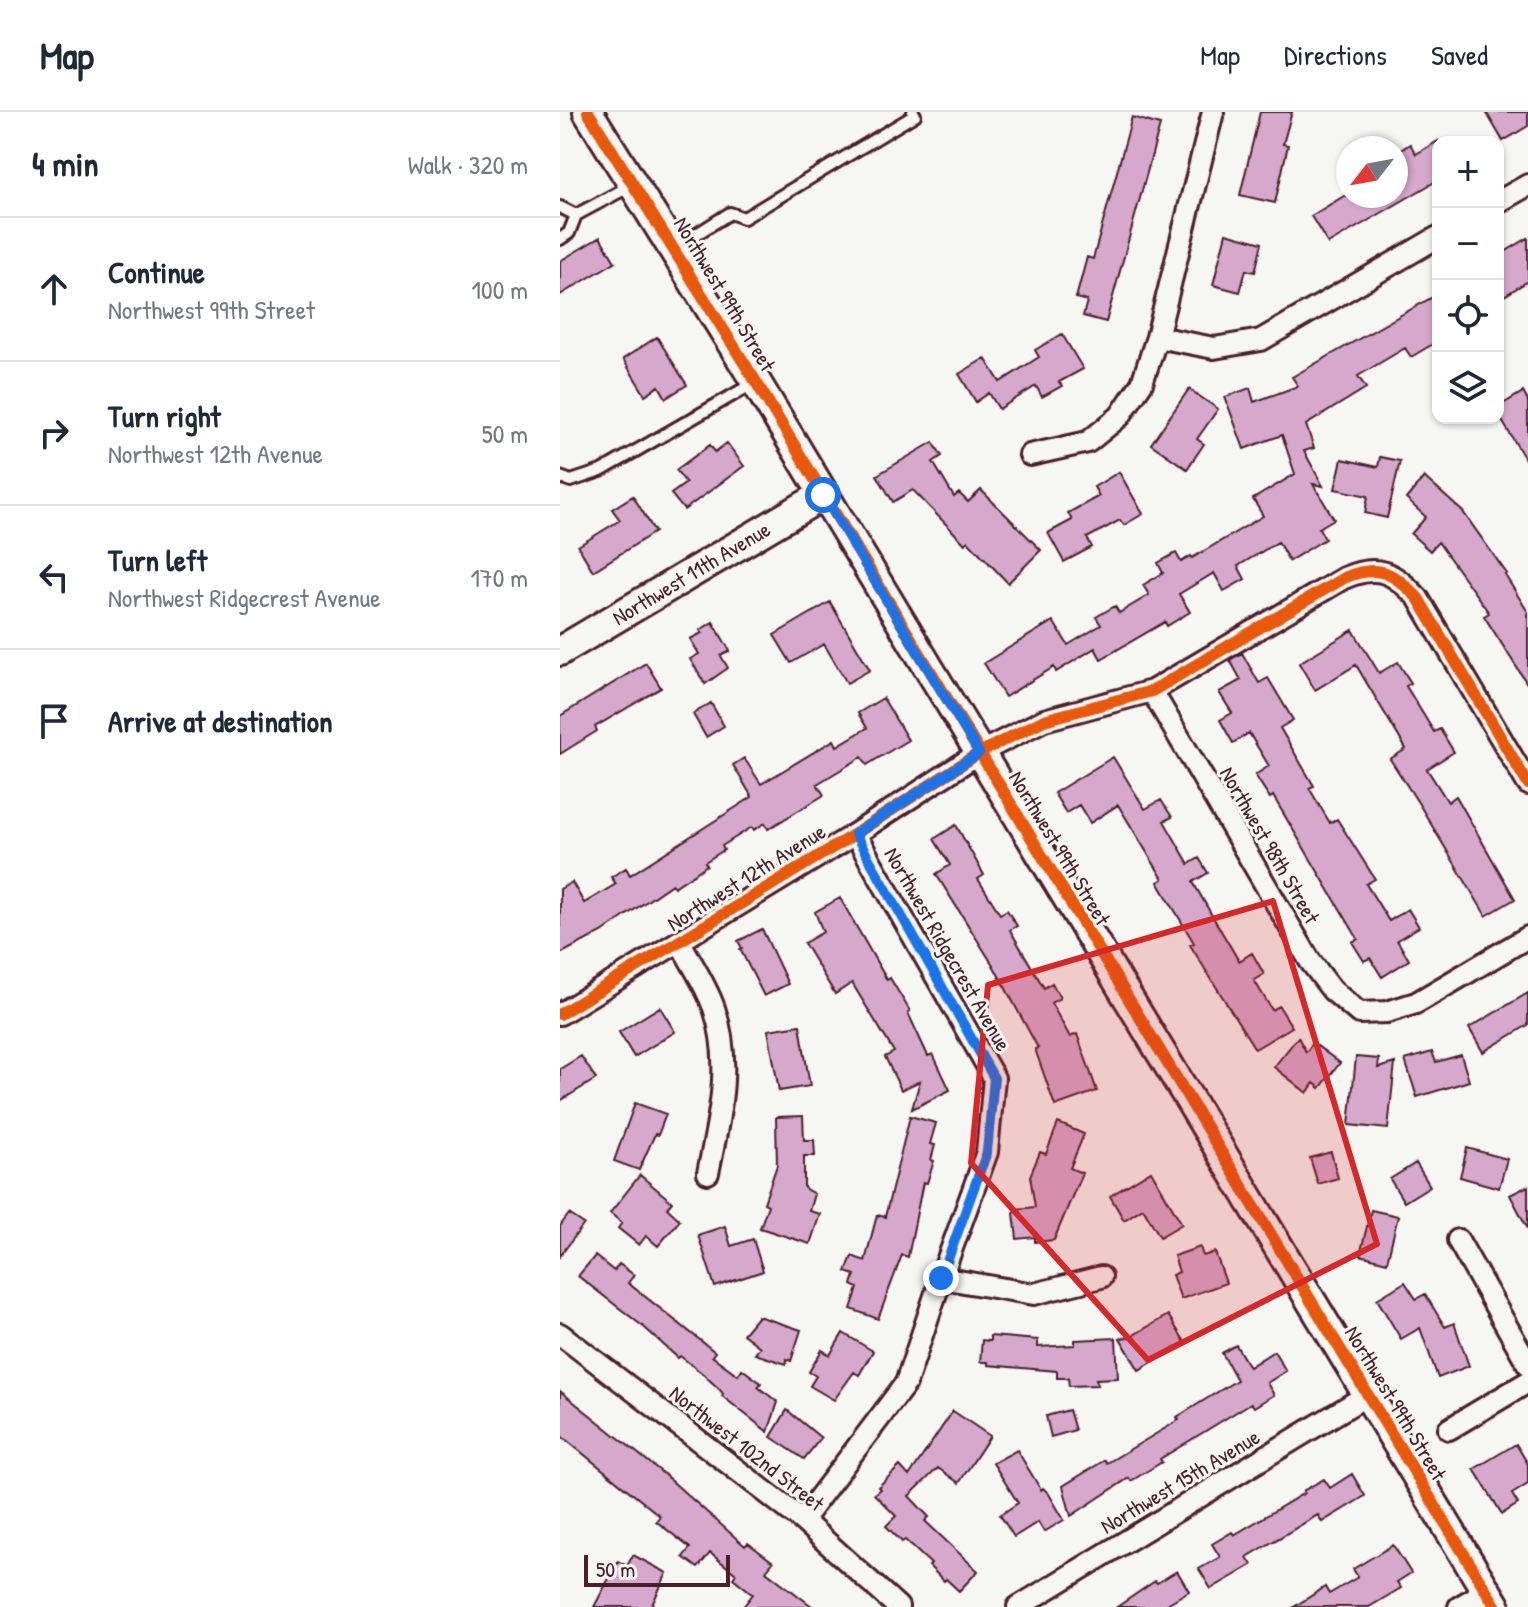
<!DOCTYPE html>
<meta charset="utf-8">
<style>
:root{--surface:#fff;--page:#f6f6f7;--text:#1f2937;--muted:#747a83;--line:#e0e1e3}
body{margin:0;font-family:"Patrick Hand",sans-serif;background:var(--page);color:var(--text)}
.controls{position:absolute;right:24px;top:24px;display:grid;overflow:hidden;border-radius:16px;box-shadow:0 2px 6px #0004}
.controls button{width:72px;height:72px;display:grid;place-items:center;padding:0;border:0;border-bottom:2px solid var(--line);background:var(--surface);color:var(--text);font:40px sans-serif}
.compass{position:absolute;left:776px;top:24px;width:72px;height:72px;border-radius:50%;background:var(--surface);box-shadow:0 2px 6px #0004;rotate:239deg}
.scale{position:absolute;left:24px;bottom:20px;width:146px;box-sizing:border-box;padding-left:8px;border:4px solid #4a1f2b;border-top:0;font-size:22px;line-height:28px;white-space:nowrap;color:#4a1f2b;-webkit-text-stroke:6px #f6f6f2;paint-order:stroke}
.stop{position:absolute;width:24px;height:24px;margin:-18px;border:6px solid #1a73e8;border-radius:50%;background:#fff}
.stop.end{background:#1a73e8;border-color:#fff;box-shadow:0 2px 8px #0008}
.list{margin:0;padding:0;list-style:none}
h2{display:flex;justify-content:space-between;align-items:center;height:104px;margin:0;padding:0 32px;font-size:34px}
h2 small{font-size:26px;font-weight:400;color:var(--muted)}
.list li{display:grid;grid-template-columns:52px 1fr auto;gap:24px;align-items:center;box-sizing:border-box;height:144px;padding:0 32px;border-top:2px solid var(--line)}
.list b{display:block;font-size:30px;white-space:nowrap}
.list p{margin:0;font-size:26px;white-space:nowrap;color:var(--muted)}
.list em{font-size:26px;font-style:normal;color:var(--muted)}
.icon{flex:none;width:44px;height:44px;fill:none;stroke:currentColor;stroke-width:2;stroke-linecap:round;stroke-linejoin:round}
.map{position:relative;flex:none;width:968px;height:1495px;overflow:hidden}
header{display:flex;align-items:center;gap:48px;box-sizing:border-box;height:112px;padding:0 40px;background:var(--surface);border-bottom:2px solid var(--line)}
header strong{font-size:38px}
nav{display:flex;gap:44px;margin-inline-start:auto;font-size:28px}
main{display:flex}
aside{flex:1;background:var(--surface)}
.map>svg:first-child{display:block}
.building{fill:#d5a8cc;stroke:#4a1f2b;stroke-width:2}
.lines{fill:none;stroke-linecap:round;stroke-linejoin:round}
.lane-casing{stroke:#4a1f2b;stroke-width:16}
.street-casing{stroke:#4a1f2b;stroke-width:26}
.secondary-casing{stroke:#4a1f2b;stroke-width:34}
.lane{stroke:#f6f6f2;stroke-width:10}
.street{stroke:#f6f6f2;stroke-width:20}
.secondary{stroke:#f6f6f2;stroke-width:28}
.cycleway-casing{stroke:#f6f6f2;stroke-width:17}
.cycleway{stroke:#e8590c;stroke-width:12}
.route{stroke:#1a73e8;stroke-width:10}
.marked{fill:#d62828;fill-opacity:0.2;stroke:#d62828;stroke-width:6;stroke-linejoin:round}
.labels{text-anchor:middle;dominant-baseline:central;stroke-width:6;stroke-linejoin:round;paint-order:stroke}
.street-label{font-size:22px;fill:#4a1f2b;stroke:#f6f6f2}
</style>
<header>
<strong>Map</strong>
<nav><a>Map</a><a>Directions</a><a>Saved</a></nav>
</header>
<main>
<aside>
<h2>4 min<small>Walk · 320 m</small></h2>
<ul class="list">
<li><svg class="icon" aria-label="ahead" viewBox="0 0 24 24"><path d="M12 20V5M6 11l6-6 6 6"/></svg><div><b>Continue</b><p>Northwest 99th Street</p></div><em>100 m</em></li>
<li><svg class="icon" aria-label="right" viewBox="0 0 24 24"><path d="M7 20v-9h11M14 6l5 5-5 5"/></svg><div><b>Turn right</b><p>Northwest 12th Avenue</p></div><em>50 m</em></li>
<li><svg class="icon" aria-label="left" viewBox="0 0 24 24"><path d="M17 20v-9H6M10 6l-5 5 5 5"/></svg><div><b>Turn left</b><p>Northwest Ridgecrest Avenue</p></div><em>170 m</em></li>
<li><svg class="icon" aria-label="arrive" viewBox="0 0 24 24"><path d="M6 21V4h12l-3 4 3 4H6"/></svg><div><b>Arrive at destination</b></div></li>
</ul>
</aside>
<div class="map">
<svg width="968" height="1495" viewBox="0 0 968 1495">
<rect width="100%" height="100%" fill="#f6f6f2"/>
<filter id="ink" filterUnits="userSpaceOnUse"><feTurbulence type="fractalNoise" baseFrequency=".0125" numOctaves="2"/><feDisplacementMap in="SourceGraphic" scale="16" xChannelSelector="R" yChannelSelector="G"/><feConvolveMatrix kernelMatrix="1 2 1 2 8 2 1 2 1" color-interpolation-filters="sRGB"/></filter>
<g filter="url(#ink)">
<!-- building -->
<path class="building" d="M700,0H732L723,32L728,33L715,91L680,83Z
M926,0H968V14L943,29Z
M572,5L600,13L546,210L523,204L527,189L516,186L527,145L533,147Z
M878,29V68L768,132L751,104L784,84H836V41L850,32L856,42Z
M666,121L702,131L695,160L686,158L680,180L653,173Z
M40,125L55,150L0,183V149Z
M968,126V169L944,184L938,174V144Z
M878,182V229L851,245L845,236L798,264L806,276L746,313L754,336L744,339L763,374L753,372L774,407L759,416L765,427L729,449L718,430L678,454L685,467L664,479L654,461L619,482L630,500L607,514L605,510L541,547L535,536L496,560L494,555L445,585L424,551L493,509L508,533L541,513L536,505L555,494L559,501L589,483L583,473L603,461L598,451L616,441L621,450L631,444L632,446L703,404L693,387L735,362L722,323L684,337L665,285L690,276L694,290L738,274L732,265Z
M502,222L523,257L499,270L502,274L482,285L476,274L439,297L429,281L416,290L399,262L425,246L440,270L479,245L475,238Z
M97,225L127,273L106,286L99,274L85,283L63,247Z
M629,277L658,297L637,327L644,332L627,357L591,332Z
M963,280L968,289V352L938,302V295Z
M373,330L382,344L373,350L394,385L399,381L408,390L421,378L481,438L448,471L408,429L405,432L353,378L333,390L317,363Z
M167,331L184,354L124,398L111,382L126,371L116,358L150,333L155,340Z
M820,345L840,349L827,406L805,401L808,384L775,377L782,347L818,355Z
M559,360L583,402L564,413L560,408L527,426L532,435L504,450L488,421L512,408L508,401L539,384L534,375Z
M864,365L903,400L947,462L945,463L968,500V573L924,504L929,501L878,430L870,439L851,422L866,405L846,387Z
M73,384L95,420L33,459L18,434L60,408L52,397Z
M270,490L310,558L287,571L264,532L231,551L214,523Z
M153,510L170,539L161,544L168,556L145,572L130,547L139,542L130,527L142,521L140,518Z
M793,518L819,561L838,550L851,571L846,574L874,620L880,617L894,640L867,657L888,690L896,684L955,787L926,804L859,692L830,647L846,637L796,553L755,578L739,551Z
M682,541L699,571L708,566L733,608L720,616L754,674L749,676L770,711L777,707L815,767L806,772L829,809L848,797L859,815L837,828L849,848L822,865L810,846L804,849L792,830L798,827L713,684L710,686L695,663L709,654L689,621L673,631L660,608L672,601L659,580L681,568L670,548Z
M86,551L101,576L35,615L37,619L0,642V604Z
M323,586L348,628L307,653L302,645L257,672L264,683L208,717L205,711L194,718L192,715L162,734L164,738L145,750L147,753L134,762L114,775L112,772L42,820L0,842V777L12,770L24,791L56,772L51,765L66,756L70,763L192,685L173,653L184,646L201,672L274,628L277,634L307,616L298,601Z
M151,591L164,614L146,625L133,602Z
M553,645L585,697L601,688L612,705L604,709L629,752L639,746L648,761L633,770L654,807L679,849L692,841L704,862L694,868L712,898L719,894L732,915L695,937L630,833L634,831L598,770L603,767L558,693L530,711L519,693L506,701L494,681Z
M396,713L424,763L418,767L440,802L447,798L457,814L450,818L484,876L492,871L500,886L491,891L510,925L517,922L537,979L495,994L475,937L478,936L433,853L376,762L390,753L374,727Z
M280,786L327,868L330,866L350,899L348,901L368,944L373,942L390,978L352,997L360,969L341,978L325,945L334,940L292,871L275,882L244,831L263,820L255,800Z
M202,817L228,872L204,884L180,837L182,836L178,829Z
M968,881V913L923,940L909,916Z
M100,895L115,920L74,945L59,920Z
M240,913L250,974L219,979L208,918Z
M738,925L746,940L753,931L780,951L760,976L754,971L747,981L714,955Z
M872,940L876,950L901,943L909,969L857,985L845,948Z
M21,944L36,967L0,989V957Z
M796,945L819,947L818,956L835,951L828,1017L789,1013Z
M75,991L106,1002L98,1023L95,1022L79,1058L54,1049Z
M243,1004L244,1028H254L255,1044H244V1076L254,1082L249,1099L260,1102L250,1132L200,1116L208,1093L204,1091L217,1053L216,1005Z
M350,1004L376,1011L370,1032L375,1033L371,1048L374,1049L367,1071L363,1070L348,1145L342,1143L318,1207L291,1197L298,1176L292,1173L295,1163L286,1160L292,1144L305,1149L317,1103L325,1105Z
M498,1011L524,1022L510,1056L522,1061L494,1128L475,1130V1125L457,1127L454,1101L456,1097L475,1095L470,1064L480,1040L486,1042Z
M907,1036L947,1047L939,1076L900,1065Z
M771,1040L778,1066L758,1072L750,1046Z
M856,1051L870,1074L844,1090L830,1067Z
M591,1059L622,1112L600,1125L583,1096L564,1108L550,1084Z
M80,1063L112,1090L107,1096L120,1108L98,1134L86,1124L79,1133L58,1116L62,1111L50,1101Z
M968,1074V1117L950,1083Z
M811,1098L838,1104L827,1150L800,1143Z
M9,1102L24,1112L0,1144V1114Z
M165,1114L171,1134L193,1127L203,1159L155,1175L138,1123Z
M640,1135L643,1144L655,1140L666,1171L621,1187L612,1163L619,1160L614,1144Z
M35,1144L54,1159L59,1152L74,1163L68,1171L155,1240L152,1244L178,1263L182,1257L201,1271L198,1275L218,1290L208,1320L162,1284L163,1282L159,1277L143,1262L120,1244L118,1246L85,1216L18,1164Z
M845,1170L856,1187L865,1182L885,1215L894,1211L909,1254L878,1266L860,1216L841,1227L817,1187Z
M608,1203L625,1230L579,1258L560,1226L570,1225Z
M198,1204L241,1218L231,1249L227,1247L226,1252L195,1242L200,1235L183,1222Z
M283,1221L313,1239L299,1263L294,1260L274,1288L250,1274L256,1264L249,1260L262,1238L270,1243Z
M430,1224L478,1228V1235L515,1233V1228L556,1226L558,1266L536,1267L538,1273L509,1274L508,1266H497V1259L428,1253V1250H420L422,1228L430,1229Z
M676,1233L689,1255L714,1239L726,1259L707,1271L714,1283L694,1295L691,1291L600,1347L602,1350L571,1369L569,1366L511,1404L503,1374L545,1348L547,1351L619,1308L617,1305L677,1268L662,1241Z
M0,1279L105,1363L185,1434L188,1431L213,1450L206,1459L253,1495H183L193,1482L173,1466L176,1462L150,1441L138,1456L123,1445L130,1436L96,1409L100,1404L0,1323Z
M227,1298L261,1326L244,1347L211,1325Z
M509,1298L515,1318L491,1325L486,1304Z
M393,1299L430,1324L399,1371L378,1356L349,1384L369,1405L365,1409L418,1459L399,1479L386,1467L384,1469L369,1454L371,1452L345,1428L342,1430L326,1414L336,1404L314,1382L320,1377L318,1375L340,1354L349,1364Z
M956,1332L968,1352V1372L952,1382L958,1392L942,1402L914,1357Z
M457,1338L481,1378L483,1376L489,1382L504,1408L484,1420L478,1410L454,1425L440,1403L458,1391L433,1351Z
M792,1362L805,1384L762,1410L758,1403L687,1445L692,1453L651,1477L639,1457L660,1445L652,1432L672,1420L674,1423L744,1381L743,1379L764,1367L770,1376Z
M833,1433L851,1461L837,1470L841,1476L809,1495H734L765,1475L769,1482L798,1465L793,1457Z
M73,1443L107,1461L91,1495H34L58,1449L67,1454Z
M617,1459L629,1479L602,1495H557L595,1469L597,1471Z"/>
<g class="lines">
<!-- lane casing -->
<g class="lane-casing">
<path id="lane" d="M0,95L16,103
M0,127L9,121L16,103L72,73
M116,135L170,101L184,106L355,3L353,0
M0,365L11,369L41,359L194,271"/>
</g>
<!-- street casing -->
<g class="street-casing">
<path id="street" d="M938,90L968,73
M597,225L654,236L701,228L878,125
M470,343L528,330L560,304L582,271L597,225L653,0
M592,579L750,849L772,878L799,901L827,900L856,891L968,825
M120,830C131,851 146,873 154,896C173,951 159,1007 148,1061
M0,902L295,722L419,641L484,608L592,579L784,466C819,451 834,461 858,486L968,672
M898,1128L968,1252
M381,1166L474,1182L541,1165
M0,1222L242,1408L338,1495
M889,1317L968,1270
M242,1408L346,1271L381,1166L427,1040L434,966L295,722
M458,1495L807,1283
M899,1495L926,1479"/>
</g>
<!-- secondary casing -->
<g class="secondary-casing">
<path id="secondary" d="M28,0L196,270L936,1495
M0,539L263,383"/>
</g>
<!-- lane -->
<use href="#lane" class="lane"/>
<!-- street -->
<use href="#street" class="street"/>
<!-- secondary -->
<use href="#secondary" class="secondary"/>
<!-- cycleway casing -->
<g class="cycleway-casing">
<path id="cycleway" d="M28,0L196,270L936,1495
M0,902L295,722L419,641L484,608L592,579L784,466C819,451 834,461 858,486L968,672"/>
</g>
<!-- cycleway -->
<use href="#cycleway" class="cycleway"/>
</g>
</g>
<g class="lines" filter="url(#ink)">
<!-- route -->
<path class="route" d="M263,383L419,641L295,722L434,966L427,1040L381,1166"/>
</g>
<!-- marked area -->
<path class="marked" d="M713,789L817,1132L588,1248L411,1051L428,873Z"/>
<g class="labels">
<!-- street labels -->
<g class="street-label">
<text transform="translate(165 182) rotate(59)">Northwest 99th Street</text>
<text transform="translate(131 461) rotate(-31)">Northwest 11th Avenue</text>
<text transform="translate(710 733) rotate(60)">Northwest 98th Street</text>
<text transform="translate(500 736) rotate(59)">Northwest 99th Street</text>
<text transform="translate(186 765) rotate(-32)">Northwest 12th Avenue</text>
<text transform="translate(388 837) rotate(60)">Northwest Ridgecrest Avenue</text>
<text transform="translate(836 1291) rotate(59)">Northwest 99th Street</text>
<text transform="translate(187 1336) rotate(38)">Northwest 102nd Street</text>
<text transform="translate(620 1369) rotate(-31)">Northwest 15th Avenue</text>
</g>
</g>
</svg>
<div class="controls">
<button>+</button>
<button>−</button>
<button><svg class="icon" aria-label="locate" viewBox="0 0 24 24"><circle cx="12" cy="12" r="6"/><path d="M12 2v4M12 18v4M2 12h4M18 12h4"/></svg></button>
<button><svg class="icon" aria-label="layers" viewBox="0 0 24 24"><path d="M12 4l9 5-9 5-9-5zM3 14l9 5 9-5"/></svg></button>
</div>
<svg class="compass" viewBox="-18 -18 36 36"><path d="M0-13l5 13h-10z" fill="#e53935"/><path d="M0 13l5-13h-10z" fill="#747a83"/></svg>
<div class="scale">50 m</div>
<div class="stop" style="left:263px;top:383px"></div>
<div class="stop end" style="left:381px;top:1166px"></div>
</div>
</main>
